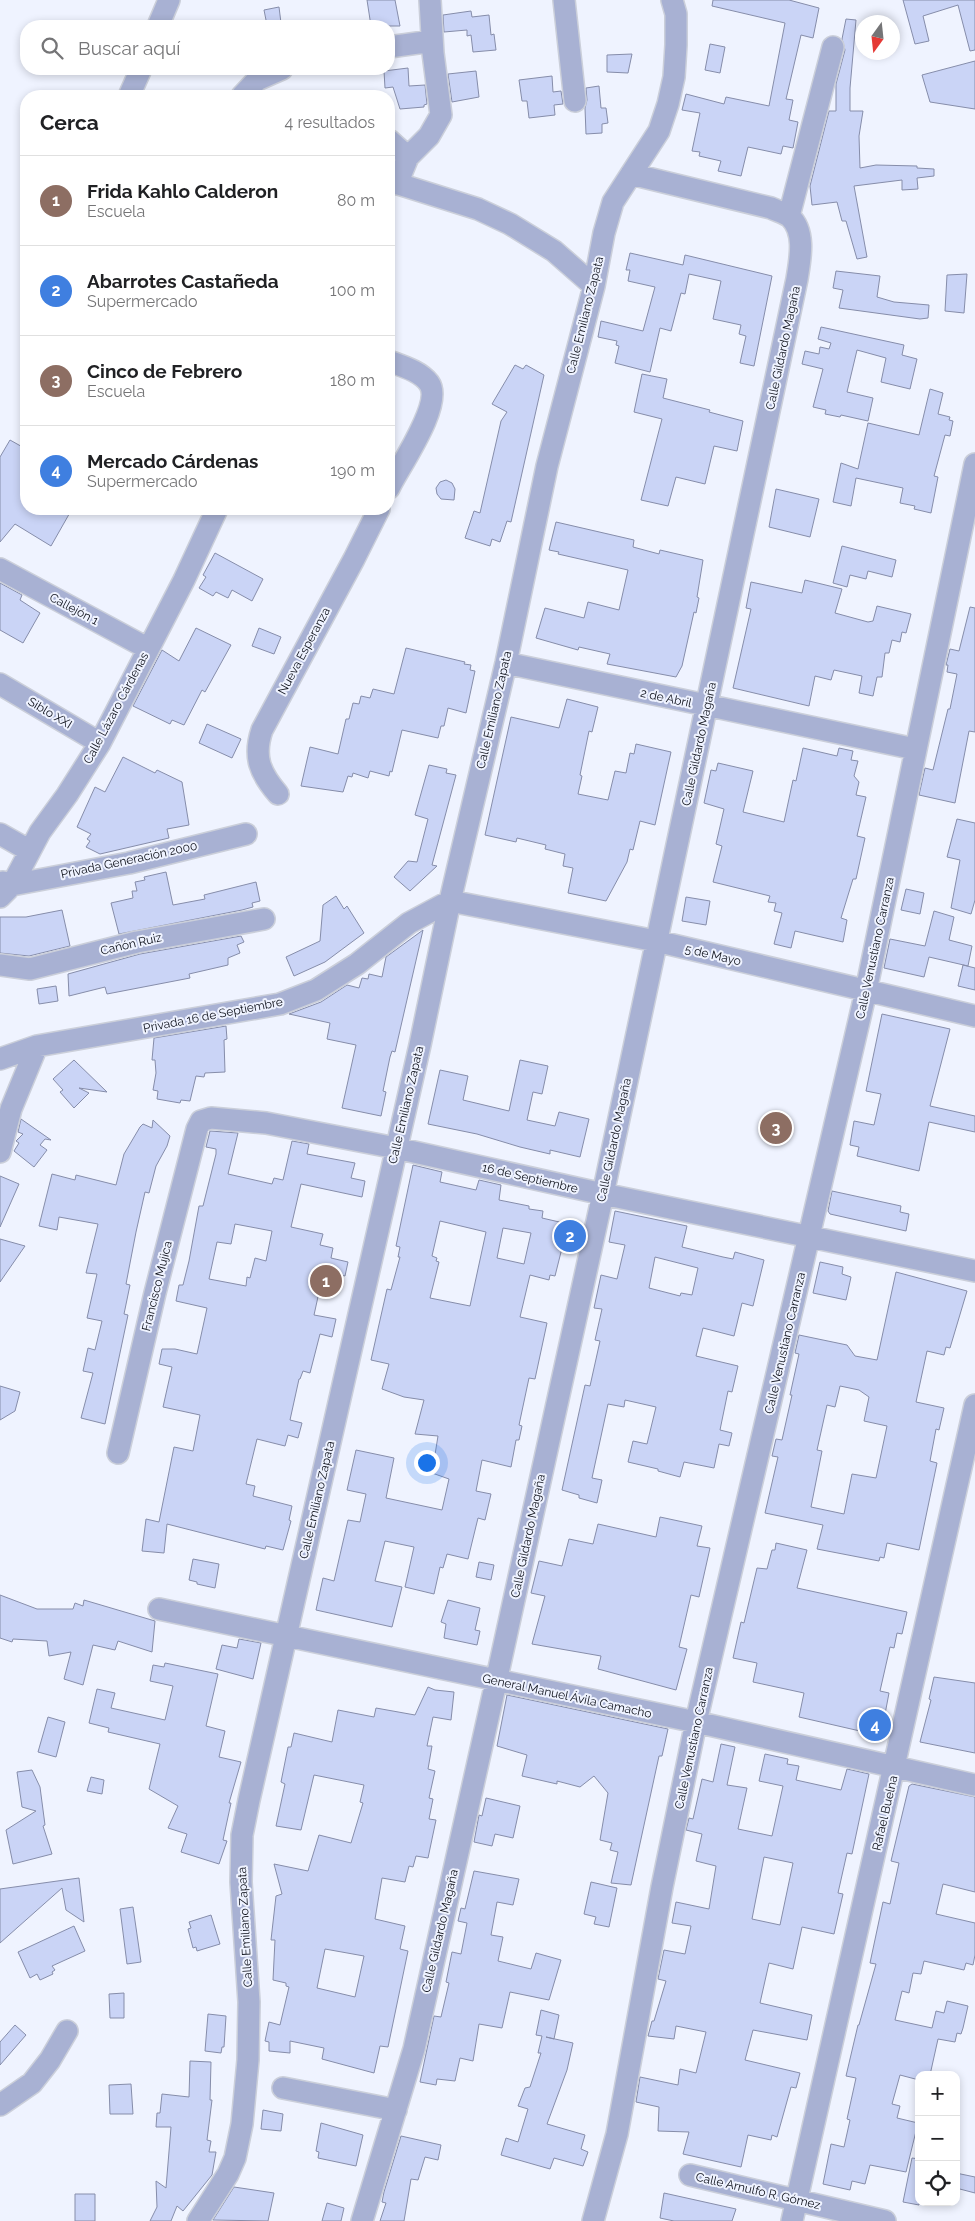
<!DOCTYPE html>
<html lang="es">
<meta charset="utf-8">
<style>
:root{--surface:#fff;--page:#f6f6f6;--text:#202124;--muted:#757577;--line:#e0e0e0;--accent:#111827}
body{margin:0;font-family:Raleway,sans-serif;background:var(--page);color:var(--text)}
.controls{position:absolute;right:15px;bottom:15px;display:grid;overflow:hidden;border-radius:10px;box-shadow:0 2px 8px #0003}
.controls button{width:45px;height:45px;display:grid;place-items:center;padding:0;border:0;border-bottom:1px solid var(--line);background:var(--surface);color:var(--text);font:25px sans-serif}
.compass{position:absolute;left:855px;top:15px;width:45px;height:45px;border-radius:50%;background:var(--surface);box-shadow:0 2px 8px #0003;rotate:195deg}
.you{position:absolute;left:426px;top:1462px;width:18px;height:18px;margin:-12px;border:4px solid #fff;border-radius:50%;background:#1a73e8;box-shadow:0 0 0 8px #1a73e833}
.badge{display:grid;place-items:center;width:32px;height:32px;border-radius:50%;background:var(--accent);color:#fff;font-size:16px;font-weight:700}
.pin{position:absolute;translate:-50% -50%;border:2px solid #fff;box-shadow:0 1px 5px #0006}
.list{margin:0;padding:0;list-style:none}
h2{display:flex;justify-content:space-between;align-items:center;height:65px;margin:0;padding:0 20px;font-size:21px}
h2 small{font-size:16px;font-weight:400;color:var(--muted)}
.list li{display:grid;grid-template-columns:32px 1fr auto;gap:15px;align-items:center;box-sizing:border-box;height:90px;padding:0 20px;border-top:1px solid var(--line)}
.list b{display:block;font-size:19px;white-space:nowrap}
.list p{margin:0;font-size:16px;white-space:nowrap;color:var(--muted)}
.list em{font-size:16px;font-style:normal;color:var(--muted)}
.icon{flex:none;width:28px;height:28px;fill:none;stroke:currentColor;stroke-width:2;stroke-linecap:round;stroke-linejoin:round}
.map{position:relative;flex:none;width:975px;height:2221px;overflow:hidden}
.search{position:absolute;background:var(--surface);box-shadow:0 2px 8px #0003;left:20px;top:20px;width:375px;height:55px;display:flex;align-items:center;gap:12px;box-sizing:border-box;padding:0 18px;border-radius:20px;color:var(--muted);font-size:19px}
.panel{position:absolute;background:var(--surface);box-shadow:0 2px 8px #0003;left:20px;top:90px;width:375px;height:425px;border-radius:20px}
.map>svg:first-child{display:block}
.building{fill:#cad4f6;stroke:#868daa;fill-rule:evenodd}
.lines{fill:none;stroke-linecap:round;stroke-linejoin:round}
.minor-casing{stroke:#cbcfda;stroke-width:24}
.minor{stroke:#a8b1d3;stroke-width:21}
.labels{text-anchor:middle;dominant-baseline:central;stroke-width:4;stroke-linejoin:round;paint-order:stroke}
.street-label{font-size:12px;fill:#0d101a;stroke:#eff3ff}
</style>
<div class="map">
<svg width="975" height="2221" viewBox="0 0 975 2221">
<rect width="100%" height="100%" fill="#eff3ff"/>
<!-- building -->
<path class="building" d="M367,0H395L400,26H371Z
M713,0H789L819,8L813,38L801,35L786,99L793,100L789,120L798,122L793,148L783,146L781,154L748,147L741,176L718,171L721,161L699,156L700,152L692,151L700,113L682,110L686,94L724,104L726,97L769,106L785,23L712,6Z
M903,0H975V50L970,51L958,5L923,16L929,41L915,44Z
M279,7L281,23L267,25L264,10Z
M471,11L472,17L489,15L491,35L494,34L496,50L473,52L471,35L467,36V30L444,32L443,15Z
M846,19L856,20L850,88V111H863L859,136L860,168L876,165L917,166V168L934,169V176L917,178L918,189L902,190V180L854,186L867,257L857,259L846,221H842L837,202L812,205L810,186L829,111H836V84L845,50L842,39Z
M710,44L725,47L720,73L705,70Z
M632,54L628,73L607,72V55Z
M975,61V109L930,102L922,75Z
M408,68L409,86L425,85L427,104L424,105V107L400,109L393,87L385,88L384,71Z
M476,71L479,97L452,102L448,74Z
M552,76L553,92L561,91L563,104L554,105L555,115L529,118L527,101H522L519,80Z
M599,86L601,108H606L608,123L602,124V133L586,134L585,108L587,100L586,88Z
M630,253L683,265L685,255L772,276L754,366L740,363L746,336L739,334L741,325L713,319L721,281L689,274L685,294L681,293L671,331L660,328L650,372L615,363L619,346L616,345L617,341L598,337L601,321L643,331L655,287L628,281L630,270H626Z
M836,271L880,276L877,297L894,302L929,305L928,318L920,319L839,308L843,290L833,288Z
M967,274L964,313L945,311L947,275Z
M821,327L904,345L902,355L917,359L910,389L881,382L886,358L857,350L847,392L873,398L868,421L841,415L840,417L825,414L826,410L813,407L823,369L802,364L805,351L819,354L820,347L829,349L831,343L818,339Z
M515,365L523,369L526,365L544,375L511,522L507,521L500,542L492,539L490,546L465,538L474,511L480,513L501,421L507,412L492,404Z
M642,374L667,379L663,398L710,410L709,412L743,421L737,451L714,446L705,484L676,477L668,506L641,500L662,419L634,412Z
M930,389L943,393L938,414L950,417L949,420L953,421L950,436L945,435L934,476L938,477L931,513L914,509L915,506L900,503L903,488L856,478L851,506L833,502L841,463L858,469L868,423L919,435Z
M10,440L26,449V509H72L51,546L15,524L0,542V457Z
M446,480L452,483L455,489L454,500L441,499L437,494L436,488L440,482Z
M776,489L819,499L810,537L769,527Z
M556,522L634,540L633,547L659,554L660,550L703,560L697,597L699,598L696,613L694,612L682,666L676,677L607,664L610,654L579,647L578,650L536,638L545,608L584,618L588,602L619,610L628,570L558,554L559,552L549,550Z
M842,546L896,560L892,577L868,571L866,579L850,575L847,587L833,583Z
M215,553L263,579L252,601L232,590L228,598L216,592L213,596L199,588L206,577L203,575Z
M805,580L842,589L835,613L868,622L873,621L877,606L911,614L906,633L902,632L900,642L892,640L889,653H885L882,677H877L873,696L859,693L862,676L834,670L831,680L815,676L809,706L733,688L751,609L746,608L751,582L802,593Z
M0,583L22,595L20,600L40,613L23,643L0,630Z
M970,607L975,608V732L969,731L955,803L919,795L925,768L933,770L948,709H950L957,674L947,672L948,665H946L950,649L959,651Z
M196,628L231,645L205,692L202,690L184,725L172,720L170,724L133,706L162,650L179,661Z
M259,628L281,637L274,654L252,646Z
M406,648L465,662L464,664L471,665L470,670L475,671L466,713L448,708L444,726H441L438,738L402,730L392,772L390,771L389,776L370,771L368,778L353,773L352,777L348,776L343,792L301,786L310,747L338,754L346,719H349L353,703L359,704L361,696L370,698L373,689L394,694Z
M567,699L598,707L592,732L589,731L580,775L582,776L578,794L608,800L615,771L626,773L630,753L634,754L636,744L671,752L655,825L640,821L633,850L630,849L627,862L606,901L568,893L573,868L563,866L565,854L545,849L546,845L517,838L516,842L485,835L511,717L559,728Z
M207,724L241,739L232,758L199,743Z
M803,748L837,756L839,748L853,751L851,760L858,761L854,776L859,782L856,795L866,797L857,836L865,838L856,879H853L841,918L847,920L843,942L795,931L791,948L774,944L782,913L774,911L776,903L768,902L770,896L713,882L722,846L716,844L724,809L704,803L711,770L716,771L718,763L753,771L743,812L784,822L793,780L796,781Z
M123,757L155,773L157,770L182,782L189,825L167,829L169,838L100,854L86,847L90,841L87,839L91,834L77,827L95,787L105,792Z
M429,765L447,769L446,773L456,775L432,865L437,866L410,891L394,877L408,861L417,862L428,819L415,815Z
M957,819L975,823V900L971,914L951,908L960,860L947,857Z
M166,872L173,905L205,899L204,895L256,882L260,901L252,903L253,907L242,910L119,934L111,903L133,898L132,891H137L135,882L145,880L144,877Z
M906,889L924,893L920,914L901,910Z
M336,896L344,909L347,906L364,933L325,962L294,976L286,957L320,941L323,905Z
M686,897L710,901L706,925L682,921Z
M62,910L70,946L29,956L0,953V917H26Z
M934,911L954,917L949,940L972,946L968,966L929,957L924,977L884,968L890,939L925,946Z
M423,930L395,1052L392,1051L390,1057L383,1091L386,1092L381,1116L342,1108L356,1045L327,1039L330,1023L289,1014L321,1002L347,985L359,988L362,978L368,979L369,974L382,977L386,957Z
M241,936L244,942L237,945L240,953L228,958V965L189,974L190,978L107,994L105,987L69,996L68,974L140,954Z
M963,965L975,968V990L958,986Z
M56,986L58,1001L39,1004L37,989Z
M882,1014L950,1029L930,1106L975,1116V1132L929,1122L919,1171L857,1156L859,1147L850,1145L854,1121L874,1125L881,1094L866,1091Z
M226,1026L227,1039L224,1040L225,1072L205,1073L204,1077L196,1076L190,1101L181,1100L180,1103L157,1099L158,1091L153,1090L156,1073L155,1060H152L154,1038Z
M74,1060L107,1092L79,1088L89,1093L74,1108L60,1092L63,1090L53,1079Z
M520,1060L548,1066L542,1094L533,1092L527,1120L555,1126L559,1112L589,1119L580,1157L550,1150V1154L520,1147L477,1134L428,1124L440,1070L468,1076L463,1100L509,1111Z
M21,1119L51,1140L45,1139L40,1145L47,1150L34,1167L14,1151L19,1143L16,1141L23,1134L18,1132Z
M153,1120L170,1136L167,1146L156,1166L149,1193L145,1192L136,1232L126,1284L130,1285L124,1314L128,1315L105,1424L81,1418L93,1373L83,1371L88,1348L95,1350L102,1321L87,1318L97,1274L86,1273L98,1224L59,1217L57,1230L39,1226L52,1174L75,1180L76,1175L116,1185L124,1154L140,1127L143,1124L152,1128Z
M210,1131L238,1133L228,1174L272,1184L274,1178L283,1180L292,1141L309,1144L307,1154L355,1163L351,1178L365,1181L362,1197L301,1184L291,1227L323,1234L320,1245L333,1248L331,1258L348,1262L345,1276L328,1272L327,1275L323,1274L314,1315L336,1319L332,1337L320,1334L310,1373L303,1371L300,1379H299L290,1420L302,1423L298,1438L288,1435L285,1446L257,1439L246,1484L255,1486L253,1496L292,1506L289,1520L291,1521L283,1550L266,1546L265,1549L167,1524L164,1553L142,1551L146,1519L159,1522L174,1447L193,1451L200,1415L163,1407L172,1367L159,1364L162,1349H175L197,1354L207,1308L176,1301L179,1285H183L189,1261L199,1206H203L216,1154V1149L206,1147ZM235,1224L272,1231L266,1261L255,1258L250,1278L247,1277L246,1286L209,1279L217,1242L231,1244Z
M413,1165L442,1172L440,1182L476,1190L479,1180L501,1185L499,1200L529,1206V1209L543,1211L542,1218L568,1224L555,1276L550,1275L549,1280L530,1275L520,1317L547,1323L535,1379L529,1378L519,1425L522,1426L519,1440H516L511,1467L482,1460L476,1491L491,1494L485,1520L478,1518L468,1559L447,1554L443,1568L440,1567L434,1594L405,1587L414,1547L385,1541L375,1581L402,1587L392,1627L316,1610L323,1578L334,1581L348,1520L360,1522L366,1494L347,1490L356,1450L394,1458L386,1498L442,1510L449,1479L432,1473L438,1436L415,1434L424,1400L404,1397L382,1389L389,1364L371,1360L387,1289L391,1290L400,1257H398L400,1247L396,1246ZM440,1221L486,1232L470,1306L430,1298L439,1262L436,1261L437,1258L432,1256ZM503,1228L531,1233L524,1264L497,1258Z
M0,1176L19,1184L0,1227Z
M832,1191L901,1206L900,1212L909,1214L906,1231L830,1214L828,1211Z
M615,1211L687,1226L682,1247L723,1257L733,1259L735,1252L764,1260L753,1306L742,1303L734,1336L703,1328L696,1356L738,1366L732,1392L728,1391L720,1430L732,1433L729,1446L719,1444L714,1468L684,1462L680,1477L658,1471V1469L628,1462L633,1441L647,1444L656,1407L625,1400L624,1407L608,1404L592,1478L602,1480L597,1503L579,1498V1495L562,1490L585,1385L590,1386L600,1341L595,1340L602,1309L594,1308L601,1275L617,1279L625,1245L609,1242ZM655,1257L698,1268L692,1295L681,1293L680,1296L649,1288Z
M0,1239L25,1246L0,1282Z
M820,1262L843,1267L842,1274L851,1277L846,1300L813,1293Z
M896,1272L967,1291L950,1348L946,1347L944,1355L927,1351L916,1402L944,1408L939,1430L936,1429L930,1461L937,1463L919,1550L887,1543L884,1558L880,1557L879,1561L817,1549L823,1525L765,1513L778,1457L772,1456L776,1439L782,1440L792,1395H790L799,1354L795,1353L799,1335L847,1345L855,1356L877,1360ZM840,1386L859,1390L869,1397L864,1421L887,1426L876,1478L852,1474L844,1514L811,1507L822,1451L817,1450L827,1405L835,1407Z
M0,1386L20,1392L15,1411L0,1420Z
M660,1517L702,1526L697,1546L710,1548L699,1597L691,1595L679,1647L687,1649L676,1690L598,1669L601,1656L532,1644L545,1596L531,1593L539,1561L562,1566L569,1539L593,1544L598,1524L656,1537Z
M776,1543L807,1550L797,1588L907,1612L902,1634L897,1633L894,1648L890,1647L880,1691L889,1693L882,1730L873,1734L799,1717L804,1693L753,1682L757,1663L733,1658L741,1622L744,1623L757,1568L767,1569L772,1550H775Z
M193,1559L219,1564L215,1588L197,1584V1582L189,1580Z
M479,1562L494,1565L491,1580L476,1577Z
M0,1595L37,1609H73L75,1603L83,1606L84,1600L155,1621L152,1652L118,1641L115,1650L93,1645L83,1685L64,1679L71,1652L49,1656L47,1641L13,1639L12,1642L0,1638Z
M448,1600L480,1608L475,1630L480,1631L477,1645L444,1638L446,1624L441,1622Z
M239,1639L261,1643L253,1679L216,1669L222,1645L237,1648Z
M165,1663L218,1674L206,1726L225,1731L219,1757L241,1762L229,1803H231L223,1840L227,1841L219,1864L181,1852L187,1834L168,1828L178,1806L149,1789L160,1744L108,1732L109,1728L89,1723L97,1689L115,1693L111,1708L165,1720L173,1686L150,1681L153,1665L164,1667Z
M934,1677L975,1683V1753L920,1742L931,1700L929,1699Z
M428,1687L435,1690L454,1692L451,1720L433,1717L427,1746H432L428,1769L435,1771L429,1798L433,1799L429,1819L436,1820L428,1858L416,1856L413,1867L409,1866L405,1882L382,1878L375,1919L405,1926L400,1949L408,1951L388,2047L380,2046L374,2073L322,2059L324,2048L290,2041V2053L269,2051V2042L265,2041L269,2022L280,2025L289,1987L286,1986V1983L273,1980L275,1940H271L276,1896L282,1894L274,1864L308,1871L319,1835L351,1843L363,1803L360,1802L364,1785L314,1775L301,1830L276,1826L285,1784L281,1782L288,1747H291L294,1733L332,1742L338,1710L374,1717L376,1708L415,1715ZM325,1949L364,1956L355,1997L317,1988Z
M507,1695L668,1729L662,1756H659L631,1885L611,1883L618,1852L610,1850L612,1843L600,1840L608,1793L594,1776L580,1787L557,1781V1784L522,1776L527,1755L497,1746Z
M48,1717L65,1722L56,1757L38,1752Z
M721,1744L735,1747L727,1785L747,1788L738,1829L772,1836L783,1786L759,1781L765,1754L788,1759L787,1764L799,1766L796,1780L841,1790L847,1769L869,1774L852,1854L847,1853L838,1893L843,1894L834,1934L802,1927L793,1969L769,1963L760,2003L812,2015L807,2040L753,2030L745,2060L800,2073L796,2088L791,2087L777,2137L772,2135L771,2140L748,2135L741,2167L683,2154L689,2132L658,2131L659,2107L636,2102L640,2077L678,2085L680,2069L696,2073L706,2032L676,2026L674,2039L648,2036L652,2021H654L666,1981L658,1979L664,1950L685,1954L691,1926L672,1923L676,1902L709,1909L716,1866L696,1861L702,1834L686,1830L689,1818L693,1819L702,1779L713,1782ZM764,1857L793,1863L780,1925L752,1919Z
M32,1770L40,1787L45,1825L43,1826L52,1854L13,1864L6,1830L36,1811L22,1807L17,1772Z
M91,1777L104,1780L102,1794L87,1791Z
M912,1784L975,1797V1892L943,1884L936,1914L975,1923V1955L973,1965L966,1963L964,1970L924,1961L921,1974L913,1973L909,1993L902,1991L895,2020L932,2028L936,2011L944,2013L947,2001L968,2006L963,2028L961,2034L957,2033L955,2042L938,2039L930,2075H919V2080L900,2075L892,2104L900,2106L897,2118L918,2123L906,2172L870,2165L865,2184L852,2181L850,2190L823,2184L831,2144L844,2147L850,2120L847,2119L856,2078L846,2076L858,2025H859L876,1964L870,1963L883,1902L890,1904L899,1863L891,1861L909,1786Z
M486,1798L520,1806L513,1838L495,1834L492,1846L474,1842L479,1815L482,1816Z
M474,1871L519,1879L513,1905L497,1902L491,1935L503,1937L498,1961L531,1969L536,1953L561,1960L549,2000L510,1992L502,2028L479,2024L473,2061L460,2058L455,2081L437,2079L436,2085L420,2082L434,2016L441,2017L449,1983L446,1982L452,1952L461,1954L467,1923L458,1921L461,1908L465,1909Z
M79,1878L84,1922L66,1910L62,1888L0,1943V1889Z
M591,1882L617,1888L609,1927L594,1924L596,1917L584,1914Z
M133,1907L141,1962L127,1964L120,1909Z
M211,1915L220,1944L197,1951L196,1947L193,1948L188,1929L191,1928L189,1922Z
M74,1926L85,1951L52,1966L55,1970L52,1972L53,1974L40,1980L37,1974L30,1978L18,1952Z
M124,1993V2018H110L109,1994Z
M541,2010L559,2015L554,2039L546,2037L573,2043L567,2070L547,2124L585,2135L581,2149L588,2152L583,2166L554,2158L550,2169L501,2155L506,2138L518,2142L528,2109L518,2106L525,2088L530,2087L541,2053H538L542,2036L536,2035Z
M208,2014L226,2016L224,2047H222L221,2053L205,2051Z
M15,2025L26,2035L0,2065V2042Z
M190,2061L211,2062L210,2100H212L207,2140L211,2141L209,2152H216L212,2175L183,2211L177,2206L171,2221H150L157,2207L156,2181L166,2188L171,2127H156L157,2113H160L162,2094L189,2097Z
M131,2084L133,2114H110L109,2085Z
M263,2110L283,2114L281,2131L261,2129Z
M321,2123L363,2135L356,2166L318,2158L319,2152L316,2151Z
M401,2136L441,2145L438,2160L425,2157L418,2180L411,2179L404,2221H380L386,2203L382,2202L384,2192Z
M912,2158L919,2159V2205L903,2202Z
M956,2173L975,2177V2193L956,2188Z
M234,2187L274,2193L268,2221L213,2220Z
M664,2193L736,2209L732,2221H674L660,2218Z
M75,2194H95V2221H75Z
M327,2203L344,2208L341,2221H322Z"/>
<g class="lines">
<!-- minor casing -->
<g class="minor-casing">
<path id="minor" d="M564,0L575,101
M158,26L169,0
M389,47L432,41
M129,96L141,69
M242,96L257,80L282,69
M389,140L408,157
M389,181L478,209L510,224L554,251L594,286
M397,184L408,157L429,136L441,115L433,53L430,0
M789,216L833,47
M389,361C402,366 420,371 429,383C444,404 399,467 389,488
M0,569L147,648
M506,663L915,749
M0,684L100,743
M278,794C260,773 253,757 262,730L354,559L379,509
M0,834L30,851
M3,882L12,885L129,863L246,834
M0,897L12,885L40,832L67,795L100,743L184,580L217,509
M0,965L30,969L137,942L264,919
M0,1059L37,1046L280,1004L316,990L357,964L409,923L450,901L656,941L975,1016
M0,1152L11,1109L37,1046
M118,1453L155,1293L197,1129L201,1121L211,1118L266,1123L396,1148L603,1194L975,1271
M159,1609L696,1722L975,1785
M283,2088L396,2110
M0,2105L32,2083L50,2060L67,2031
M690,2175L885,2221
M198,2221L228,2174L235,2158L242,2124L248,2060L249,2002L241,1882L242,1835L249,1800L420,1045L450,901L506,663L547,466L594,286L604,233L613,202L659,131L668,104L674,77L676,45V14L672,0
M362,2221L414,2049L496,1682L603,1194L797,279C800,260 806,232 790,217C785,213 777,211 771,208L631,174
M593,2221L617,2134L662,1887L696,1722L866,991L975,464
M792,2221L975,1405"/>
</g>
<!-- minor -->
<use href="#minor" class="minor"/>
</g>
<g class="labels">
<!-- street labels -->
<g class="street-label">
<text transform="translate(585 315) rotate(-76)">Calle Emiliano Zapata</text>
<text transform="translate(783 348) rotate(-78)">Calle Gildardo Magaña</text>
<text transform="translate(74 609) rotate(28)">Callejón 1</text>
<text transform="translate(304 651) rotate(-62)">Nueva Esperanza</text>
<text transform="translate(666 698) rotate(12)">2 de Abril</text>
<text transform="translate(116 708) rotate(-62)">Calle Lázaro Cárdenas</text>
<text transform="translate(494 710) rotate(-77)">Calle Emiliano Zapata</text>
<text transform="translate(50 713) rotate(31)">Siblo XXI</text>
<text transform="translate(699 744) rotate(-78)">Calle Gildardo Magaña</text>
<text transform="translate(129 860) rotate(-12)">Privada Generación 2000</text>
<text transform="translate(131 944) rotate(-13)">Cañón Ruiz</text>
<text transform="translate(875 948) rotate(-78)">Calle Venustiano Carranza</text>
<text transform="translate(713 955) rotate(13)">5 de Mayo</text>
<text transform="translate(213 1015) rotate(-11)">Privada 16 de Septiembre</text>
<text transform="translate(406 1105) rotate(-77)">Calle Emiliano Zapata</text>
<text transform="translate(614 1140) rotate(-78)">Calle Gildardo Magaña</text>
<text transform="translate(530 1178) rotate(13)">16 de Septiembre</text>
<text transform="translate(157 1286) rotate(-76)">Francisco Mujica</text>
<text transform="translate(785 1343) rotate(-77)">Calle Venustiano Carranza</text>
<text transform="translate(317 1500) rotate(-77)">Calle Emiliano Zapata</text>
<text transform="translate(528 1536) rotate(-78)">Calle Gildardo Magaña</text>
<text transform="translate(567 1696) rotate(12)">General Manuel Ávila Camacho</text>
<text transform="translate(694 1738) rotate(-78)">Calle Venustiano Carranza</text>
<text transform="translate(885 1813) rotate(-77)">Rafael Buelna</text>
<text transform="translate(245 1927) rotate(-93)">Calle Emiliano Zapata</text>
<text transform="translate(440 1931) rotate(-77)">Calle Gildardo Magaña</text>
<text transform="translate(758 2191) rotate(13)">Calle Arnulfo R. Gómez</text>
</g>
</g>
</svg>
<div class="controls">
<button>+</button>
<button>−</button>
<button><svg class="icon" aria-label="locate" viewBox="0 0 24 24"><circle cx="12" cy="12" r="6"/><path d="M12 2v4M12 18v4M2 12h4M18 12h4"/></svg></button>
</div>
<svg class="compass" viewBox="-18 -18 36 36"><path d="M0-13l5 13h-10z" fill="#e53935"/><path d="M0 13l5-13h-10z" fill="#757577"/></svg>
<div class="you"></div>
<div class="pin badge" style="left:326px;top:1281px;background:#8d6e63">1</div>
<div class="pin badge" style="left:570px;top:1236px;background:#3f7fe0">2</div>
<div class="pin badge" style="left:776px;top:1128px;background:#8d6e63">3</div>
<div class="pin badge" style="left:875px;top:1725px;background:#3f7fe0">4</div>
<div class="search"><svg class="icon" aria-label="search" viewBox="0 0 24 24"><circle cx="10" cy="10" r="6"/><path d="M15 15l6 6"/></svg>Buscar aquí</div>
<section class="panel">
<h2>Cerca<small>4 resultados</small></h2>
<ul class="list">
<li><span class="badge" style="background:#8d6e63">1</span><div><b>Frida Kahlo Calderon</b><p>Escuela</p></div><em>80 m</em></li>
<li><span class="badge" style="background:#3f7fe0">2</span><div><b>Abarrotes Castañeda</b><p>Supermercado</p></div><em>100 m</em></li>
<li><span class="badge" style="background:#8d6e63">3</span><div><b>Cinco de Febrero</b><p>Escuela</p></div><em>180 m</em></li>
<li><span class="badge" style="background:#3f7fe0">4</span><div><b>Mercado Cárdenas</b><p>Supermercado</p></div><em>190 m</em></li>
</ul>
</section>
</div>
